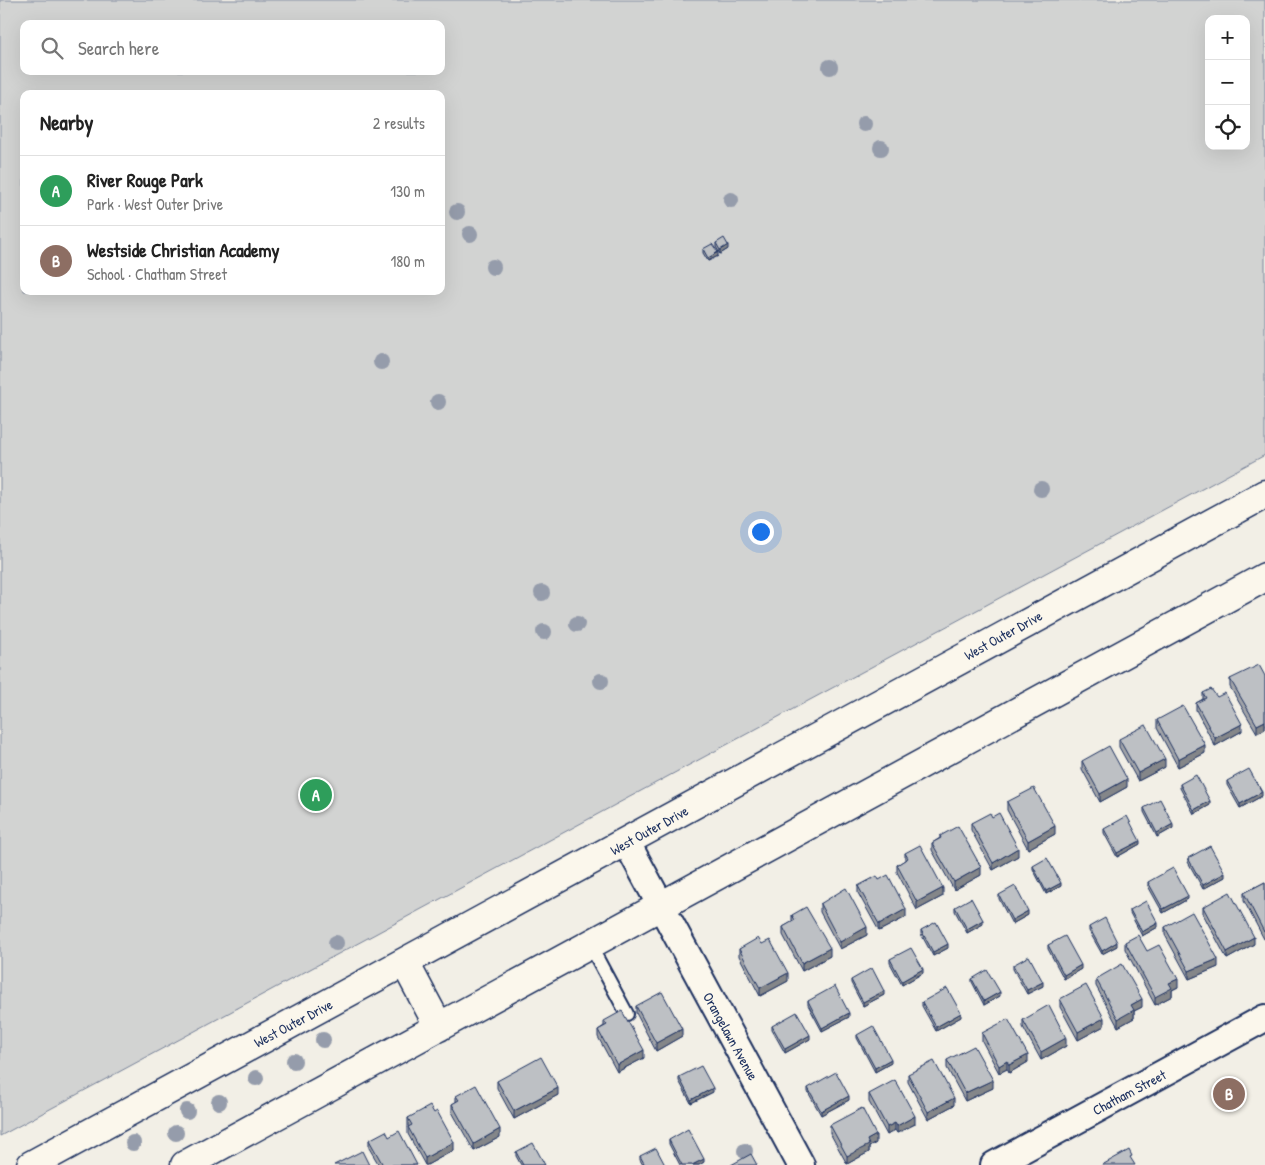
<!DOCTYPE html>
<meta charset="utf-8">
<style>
:root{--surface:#fff;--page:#f2f2f2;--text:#222;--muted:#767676;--line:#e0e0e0;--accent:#c8321e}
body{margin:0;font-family:"Patrick Hand",sans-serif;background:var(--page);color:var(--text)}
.controls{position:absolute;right:15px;top:15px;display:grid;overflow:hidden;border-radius:10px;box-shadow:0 5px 20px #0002}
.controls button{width:45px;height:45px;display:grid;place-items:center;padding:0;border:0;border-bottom:1px solid var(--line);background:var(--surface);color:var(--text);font:25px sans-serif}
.you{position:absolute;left:760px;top:531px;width:18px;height:18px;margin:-12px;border:4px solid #fff;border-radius:50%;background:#1a73e8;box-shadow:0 0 0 8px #1a73e833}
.badge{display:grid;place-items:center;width:32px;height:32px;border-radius:50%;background:var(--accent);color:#fff;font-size:16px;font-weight:700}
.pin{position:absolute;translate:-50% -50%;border:2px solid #fff;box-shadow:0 1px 5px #0006}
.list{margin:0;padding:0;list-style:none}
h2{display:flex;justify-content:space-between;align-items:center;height:65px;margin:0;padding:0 20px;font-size:21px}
h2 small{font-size:16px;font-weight:400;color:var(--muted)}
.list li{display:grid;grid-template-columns:32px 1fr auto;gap:15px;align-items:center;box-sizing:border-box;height:70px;padding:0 20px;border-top:1px solid var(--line)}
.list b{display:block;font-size:19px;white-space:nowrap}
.list p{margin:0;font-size:16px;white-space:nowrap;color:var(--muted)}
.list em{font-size:16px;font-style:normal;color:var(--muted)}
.icon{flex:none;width:28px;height:28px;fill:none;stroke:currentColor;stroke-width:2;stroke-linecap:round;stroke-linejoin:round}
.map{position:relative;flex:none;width:1265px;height:1165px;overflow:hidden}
.search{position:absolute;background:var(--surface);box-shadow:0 5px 20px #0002;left:20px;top:20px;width:425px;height:55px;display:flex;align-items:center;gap:12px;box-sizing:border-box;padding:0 18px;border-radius:10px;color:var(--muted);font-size:19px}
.panel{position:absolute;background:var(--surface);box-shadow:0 5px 20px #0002;left:20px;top:90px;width:425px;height:205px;border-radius:10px}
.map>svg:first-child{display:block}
.green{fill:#d2d3d2;stroke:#768198;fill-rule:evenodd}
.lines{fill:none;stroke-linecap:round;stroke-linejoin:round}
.lane-casing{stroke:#1b2f5e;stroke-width:16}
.street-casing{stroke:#1b2f5e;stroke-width:30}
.secondary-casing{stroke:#1b2f5e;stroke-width:31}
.lane{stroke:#fbf7ec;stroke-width:12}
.street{stroke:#fbf7ec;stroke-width:26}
.secondary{stroke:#fbf7ec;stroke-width:28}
.tree{fill:#959cab}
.wall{fill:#a3a5a9;stroke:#1b2f5e}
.shaded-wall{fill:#848689;stroke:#1b2f5e}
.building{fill:#bdc0c4;stroke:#1b2f5e}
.labels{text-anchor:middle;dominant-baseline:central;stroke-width:5;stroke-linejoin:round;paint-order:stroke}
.street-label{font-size:14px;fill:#1b2f5e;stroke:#fbf7ec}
</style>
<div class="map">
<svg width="1265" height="1165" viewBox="0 0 1265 1165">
<rect width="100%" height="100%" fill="#f2efe6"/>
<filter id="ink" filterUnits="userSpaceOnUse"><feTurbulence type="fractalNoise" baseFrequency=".02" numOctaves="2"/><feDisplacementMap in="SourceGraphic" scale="10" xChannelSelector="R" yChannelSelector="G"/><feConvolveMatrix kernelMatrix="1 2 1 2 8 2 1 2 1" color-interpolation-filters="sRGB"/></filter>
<g filter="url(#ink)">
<!-- green -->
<path class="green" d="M0,0H1265V455L0,1136ZM1209,19H1246V146H1209ZM24,24H441V71H24ZM24,94H441V291H24Z"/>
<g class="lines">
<!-- lane casing -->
<g class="lane-casing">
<path id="lane" d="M590,945L627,1014"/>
</g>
<!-- street casing -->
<g class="street-casing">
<path id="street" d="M627,843L801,1165
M994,1165L1265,1018"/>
</g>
<!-- secondary casing -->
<g class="secondary-casing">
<path id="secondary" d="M405,963L439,1027
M31,1165L1265,494
M185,1165L1265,577"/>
</g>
<!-- lane -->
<use href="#lane" class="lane"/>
<!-- street -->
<use href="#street" class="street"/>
<!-- secondary -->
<use href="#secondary" class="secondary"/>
</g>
<!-- trees -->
<g class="tree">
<circle cx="830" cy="67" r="8"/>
<circle cx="864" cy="124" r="8"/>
<circle cx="881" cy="148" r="8"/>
<circle cx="731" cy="200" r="8"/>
<circle cx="457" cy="212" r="8"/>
<circle cx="470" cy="234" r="8"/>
<circle cx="493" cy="267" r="8"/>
<circle cx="381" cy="362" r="8"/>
<circle cx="438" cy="402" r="8"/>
<circle cx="1041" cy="489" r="8"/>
<circle cx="542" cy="593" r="8"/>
<circle cx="577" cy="624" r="8"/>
<circle cx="544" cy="632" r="8"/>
<circle cx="601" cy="681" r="8"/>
<circle cx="336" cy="943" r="8"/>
<circle cx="323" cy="1040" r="8"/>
<circle cx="294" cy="1061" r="8"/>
<circle cx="256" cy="1078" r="8"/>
<circle cx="219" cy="1102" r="8"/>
<circle cx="187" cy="1111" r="8"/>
<circle cx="176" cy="1133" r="8"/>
<circle cx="133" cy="1143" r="8"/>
<circle cx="745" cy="1151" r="8"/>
</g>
<!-- wall -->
<path class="wall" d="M716,243L728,249L720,254L716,247Z
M703,249L718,256L708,261L703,253Z
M1265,676V729L1257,733L1230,687V679Z
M1203,693L1217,697L1242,731L1215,746L1196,710V703L1203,699Z
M1157,720L1205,753L1178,767L1157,728Z
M1119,739L1165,767L1138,781L1119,747Z
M1082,761L1127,787L1100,802L1082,769Z
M1227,781L1262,796L1240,808L1227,785Z
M1180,784L1210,805L1194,814L1180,788Z
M1007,802L1055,834L1028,849L1007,810Z
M1144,808L1173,828L1157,837L1144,812Z
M992,817L1018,856L993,870L971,830V823Z
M1104,829L1140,844L1117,857L1104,833Z
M940,836L981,875L954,890L932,850V843L940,838Z
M905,853L943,896L917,910L897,872V865L905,860Z
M1188,858L1225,877L1203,889L1188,862Z
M1033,866L1061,886L1046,894L1033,869Z
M1148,882L1188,899L1163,913L1148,886Z
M1265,882V939H1264L1244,901V893Z
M858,886L906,917L879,931L858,893Z
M999,895L1028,915L1012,924L999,899Z
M820,904L867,935L840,949L820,912Z
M955,907L983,924L967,933L955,911Z
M1203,907L1254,944L1227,959L1203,914Z
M1130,910L1158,927L1142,936L1130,913Z
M792,915L830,956L802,971L783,935V927L792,922Z
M1089,927L1117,946L1102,954L1089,931Z
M1165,927L1218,967L1189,979L1165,935Z
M921,930L948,948L933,956L921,934Z
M1125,942L1147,951L1178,987L1172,990V996L1155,1005L1125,949Z
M762,944L788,981L760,996L739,956V949Z
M1048,945L1081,969L1064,979L1048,949Z
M890,959L923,973L902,985L890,963Z
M1013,965L1043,986L1027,994L1013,969Z
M972,979L1000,996L984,1005L972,982Z
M1096,979L1142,1007L1134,1011V1018L1118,1027L1096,986Z
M851,980L884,995L863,1006L851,983Z
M1060,999L1104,1026L1078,1040L1060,1007Z
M808,1001L849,1017L822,1031L808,1005Z
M922,1002L961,1017L936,1031L922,1006Z
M636,1006L682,1036L656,1051L636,1013Z
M1023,1020L1066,1046L1041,1060L1023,1027Z
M604,1021L644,1058L617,1072L598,1037V1030L604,1026Z
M772,1026L810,1039L785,1053L772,1030Z
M982,1033L1028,1062L1009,1073L1007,1069L999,1073L982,1041Z
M857,1035L891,1063L875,1072L857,1038Z
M947,1060L993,1088L965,1101L947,1068Z
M908,1074L954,1105L928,1119L908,1082Z
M679,1077L713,1092L691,1103L679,1081Z
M497,1081L558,1095L514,1119L497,1088Z
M808,1088L849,1100L821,1115L808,1092Z
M869,1094L915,1124L897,1133L895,1130L887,1135L869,1102Z
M456,1096L500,1137L474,1151L452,1112V1104L456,1102Z
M434,1113L454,1150L427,1165H425L408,1134V1118Z
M830,1125L876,1143L869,1147V1152L847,1164L830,1133Z
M389,1137L417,1165H379L369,1148V1140Z
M669,1140L704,1162L699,1165H680L669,1144Z
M516,1152L545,1165H521L516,1156Z
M640,1156L665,1165H643L640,1160Z"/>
<!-- shaded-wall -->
<path class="shaded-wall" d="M728,245V249L720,254V250Z
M718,252V256L708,261V258Z
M1265,721V729L1257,733V725Z
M1242,724V731L1215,746V738Z
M1205,745V753L1178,767V759Z
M1165,759V767L1138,781V773Z
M1127,779V787L1100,802V794Z
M1262,792V796L1240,808V804Z
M1210,801V805L1194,814V810Z
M1173,824V828L1157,837V833Z
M1055,826V834L1028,849V841Z
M1140,841V844L1117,857V853Z
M1018,848V856L993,870V863Z
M981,867V875L954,890V882Z
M1225,873V877L1203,889V885Z
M1061,883V886L1046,894V891Z
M943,888V896L917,910V902Z
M1188,896V899L1163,913V909Z
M906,909V917L879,931V924Z
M1028,911V915L1012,924V920Z
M983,920V924L967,933V929Z
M1158,923V927L1142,936V932Z
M867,927V935L840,949V942Z
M1254,937V944L1227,959V952Z
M1117,942V946L1102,954V951Z
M948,944V948L933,956V952Z
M830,948V956L802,971V963Z
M1218,959V967L1189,979V971Z
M1081,965V969L1064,979V975Z
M923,969V973L902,985V981Z
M788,973V981L760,996V988Z
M1178,979V987L1172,990V996L1155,1005V997L1169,983Z
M1043,982V986L1027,994V990Z
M884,991V995L863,1006V1002Z
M1000,992V996L984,1005V1001Z
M1142,999V1007L1134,1011V1018L1118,1027V1019L1131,1005Z
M849,1013V1017L822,1031V1028Z
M961,1013V1017L936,1031V1027Z
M1104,1018V1026L1078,1040V1032Z
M682,1029V1036L656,1051V1043Z
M810,1035V1039L785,1053V1049Z
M1066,1038V1046L1041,1060V1052Z
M644,1050V1058L617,1072V1065Z
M1028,1055V1062L1009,1073V1065Z
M891,1059V1063L875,1072V1068Z
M1007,1061V1069L999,1073V1066Z
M993,1080V1088L965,1101V1093Z
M558,1088V1095L514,1119V1111Z
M713,1088V1092L691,1103V1100Z
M849,1096V1100L821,1115V1111Z
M954,1098V1105L928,1119V1112Z
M915,1116V1124L897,1133V1126Z
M895,1123V1130L887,1135V1127Z
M500,1129V1137L474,1151V1144Z
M876,1135V1143L869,1147V1152L847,1164V1156L867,1140Z
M454,1142V1150L427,1165H425V1158Z
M704,1159V1162L699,1165H692Z"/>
<!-- building -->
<path class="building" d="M724,238L728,245L720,250L716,243Z
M712,244L718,252L708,258L703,249Z
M1259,665L1265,676V721L1257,725L1230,679Z
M1211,689L1217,697L1225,693L1242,724L1215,738L1196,703L1206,698L1203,693Z
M1183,706L1205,745L1178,759L1157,720Z
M1146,725L1165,759L1138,773L1119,739Z
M1109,746L1127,779L1100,794L1082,761Z
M1249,769L1262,792L1240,804L1227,781Z
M1196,775L1210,801L1194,810L1180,784Z
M1034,788L1055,826L1028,841L1007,802Z
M1160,799L1173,824L1157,833L1144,808Z
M990,813L992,817L999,813L1018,848L993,863L971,823Z
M1127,816L1140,841L1117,853L1104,829Z
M958,826L981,867L954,882L932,843L941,838L940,836Z
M920,845L943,888L917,902L897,865L908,858L905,853Z
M1210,846L1225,873L1203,885L1188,858Z
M1047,858L1061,883L1046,891L1033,866Z
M1173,868L1188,896L1163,909L1148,882Z
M888,875L906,909L879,924L858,886L877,876L879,880Z
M1265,882V931L1264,932L1244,893Z
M1015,886L1028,911L1012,920L999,895Z
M846,888L867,927L840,942L820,904Z
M1230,892L1254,937L1227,952L1203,907Z
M971,898L983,920L967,929L955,907Z
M1146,901L1158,923L1142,932L1130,910Z
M806,907L830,948L802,963L783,927L795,920L792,915Z
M1192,912L1218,959L1189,971L1165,927Z
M1105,918L1117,942L1102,951L1089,927Z
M936,922L948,944L933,952L921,930Z
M1138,935L1147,951L1159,945L1178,979L1169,983L1172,988L1155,997L1125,942Z
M1065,936L1081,965L1064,975L1048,945Z
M758,938L762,944L770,940L788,973L760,988L739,949Z
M911,948L923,969L902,981L890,959Z
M1029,956L1043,982L1027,990L1013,965Z
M1122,964L1142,999L1131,1005L1134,1010L1118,1019L1096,979Z
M872,968L884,991L863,1002L851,980Z
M987,970L1000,992L984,1001L972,979Z
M1086,985L1104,1018L1078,1032L1060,999Z
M835,986L849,1013L822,1028L808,1001Z
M947,988L961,1013L936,1027L922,1002Z
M662,992L682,1029L656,1043L636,1006Z
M1049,1005L1066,1038L1041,1052L1023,1020Z
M622,1011L644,1050L617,1065L598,1030L607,1025L604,1021Z
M797,1012L810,1035L785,1049L772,1026Z
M1008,1019L1028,1055L1009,1065L1007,1061L999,1066L982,1033Z
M873,1026L891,1059L875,1068L857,1035Z
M974,1046L993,1080L965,1093L947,1060Z
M541,1057L558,1088L514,1111L497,1081Z
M934,1061L954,1098L928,1112L908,1074Z
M701,1066L713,1088L691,1100L679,1077Z
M836,1072L849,1096L821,1111L808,1088Z
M895,1080L915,1116L897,1126L895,1123L887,1127L869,1094Z
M476,1085L500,1129L474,1144L452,1104L459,1100L456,1096Z
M430,1106L434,1113L437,1111L454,1142L425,1158L408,1127L412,1125L408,1118Z
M862,1108L876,1135L867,1140L869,1145L847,1156L830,1125Z
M688,1129L704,1159L692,1165H682L669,1140Z
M386,1131L389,1137L399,1131L417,1165H383L369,1140Z
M533,1143L545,1165H523L516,1152Z
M656,1148L665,1165H645L640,1156Z
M1129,1150L1132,1156L1130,1157L1135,1165H1102Z
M362,1151L369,1165H334Z
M751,1154L757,1165H731Z"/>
</g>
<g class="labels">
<!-- street labels -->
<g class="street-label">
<text transform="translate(1003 635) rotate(-29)">West Outer Drive</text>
<text transform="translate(649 830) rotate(-29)">West Outer Drive</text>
<text transform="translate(293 1023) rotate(-28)">West Outer Drive</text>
<text transform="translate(731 1036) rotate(61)">Orangelawn Avenue</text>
<text transform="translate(1129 1092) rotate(-28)">Chatham Street</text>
</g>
</g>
</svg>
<div class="controls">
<button>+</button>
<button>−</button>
<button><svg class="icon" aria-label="locate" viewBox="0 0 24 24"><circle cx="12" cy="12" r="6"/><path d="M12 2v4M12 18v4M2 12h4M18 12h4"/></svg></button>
</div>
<div class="you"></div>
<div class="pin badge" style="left:316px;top:795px;background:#2e9e5b">A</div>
<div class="pin badge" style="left:1229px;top:1094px;background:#8d6e63">B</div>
<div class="search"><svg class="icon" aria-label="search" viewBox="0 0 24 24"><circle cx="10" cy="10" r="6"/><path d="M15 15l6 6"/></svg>Search here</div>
<section class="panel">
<h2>Nearby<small>2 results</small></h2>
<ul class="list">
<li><span class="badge" style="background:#2e9e5b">A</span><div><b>River Rouge Park</b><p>Park · West Outer Drive</p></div><em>130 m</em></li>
<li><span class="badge" style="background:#8d6e63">B</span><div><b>Westside Christian Academy</b><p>School · Chatham Street</p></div><em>180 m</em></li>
</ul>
</section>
</div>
